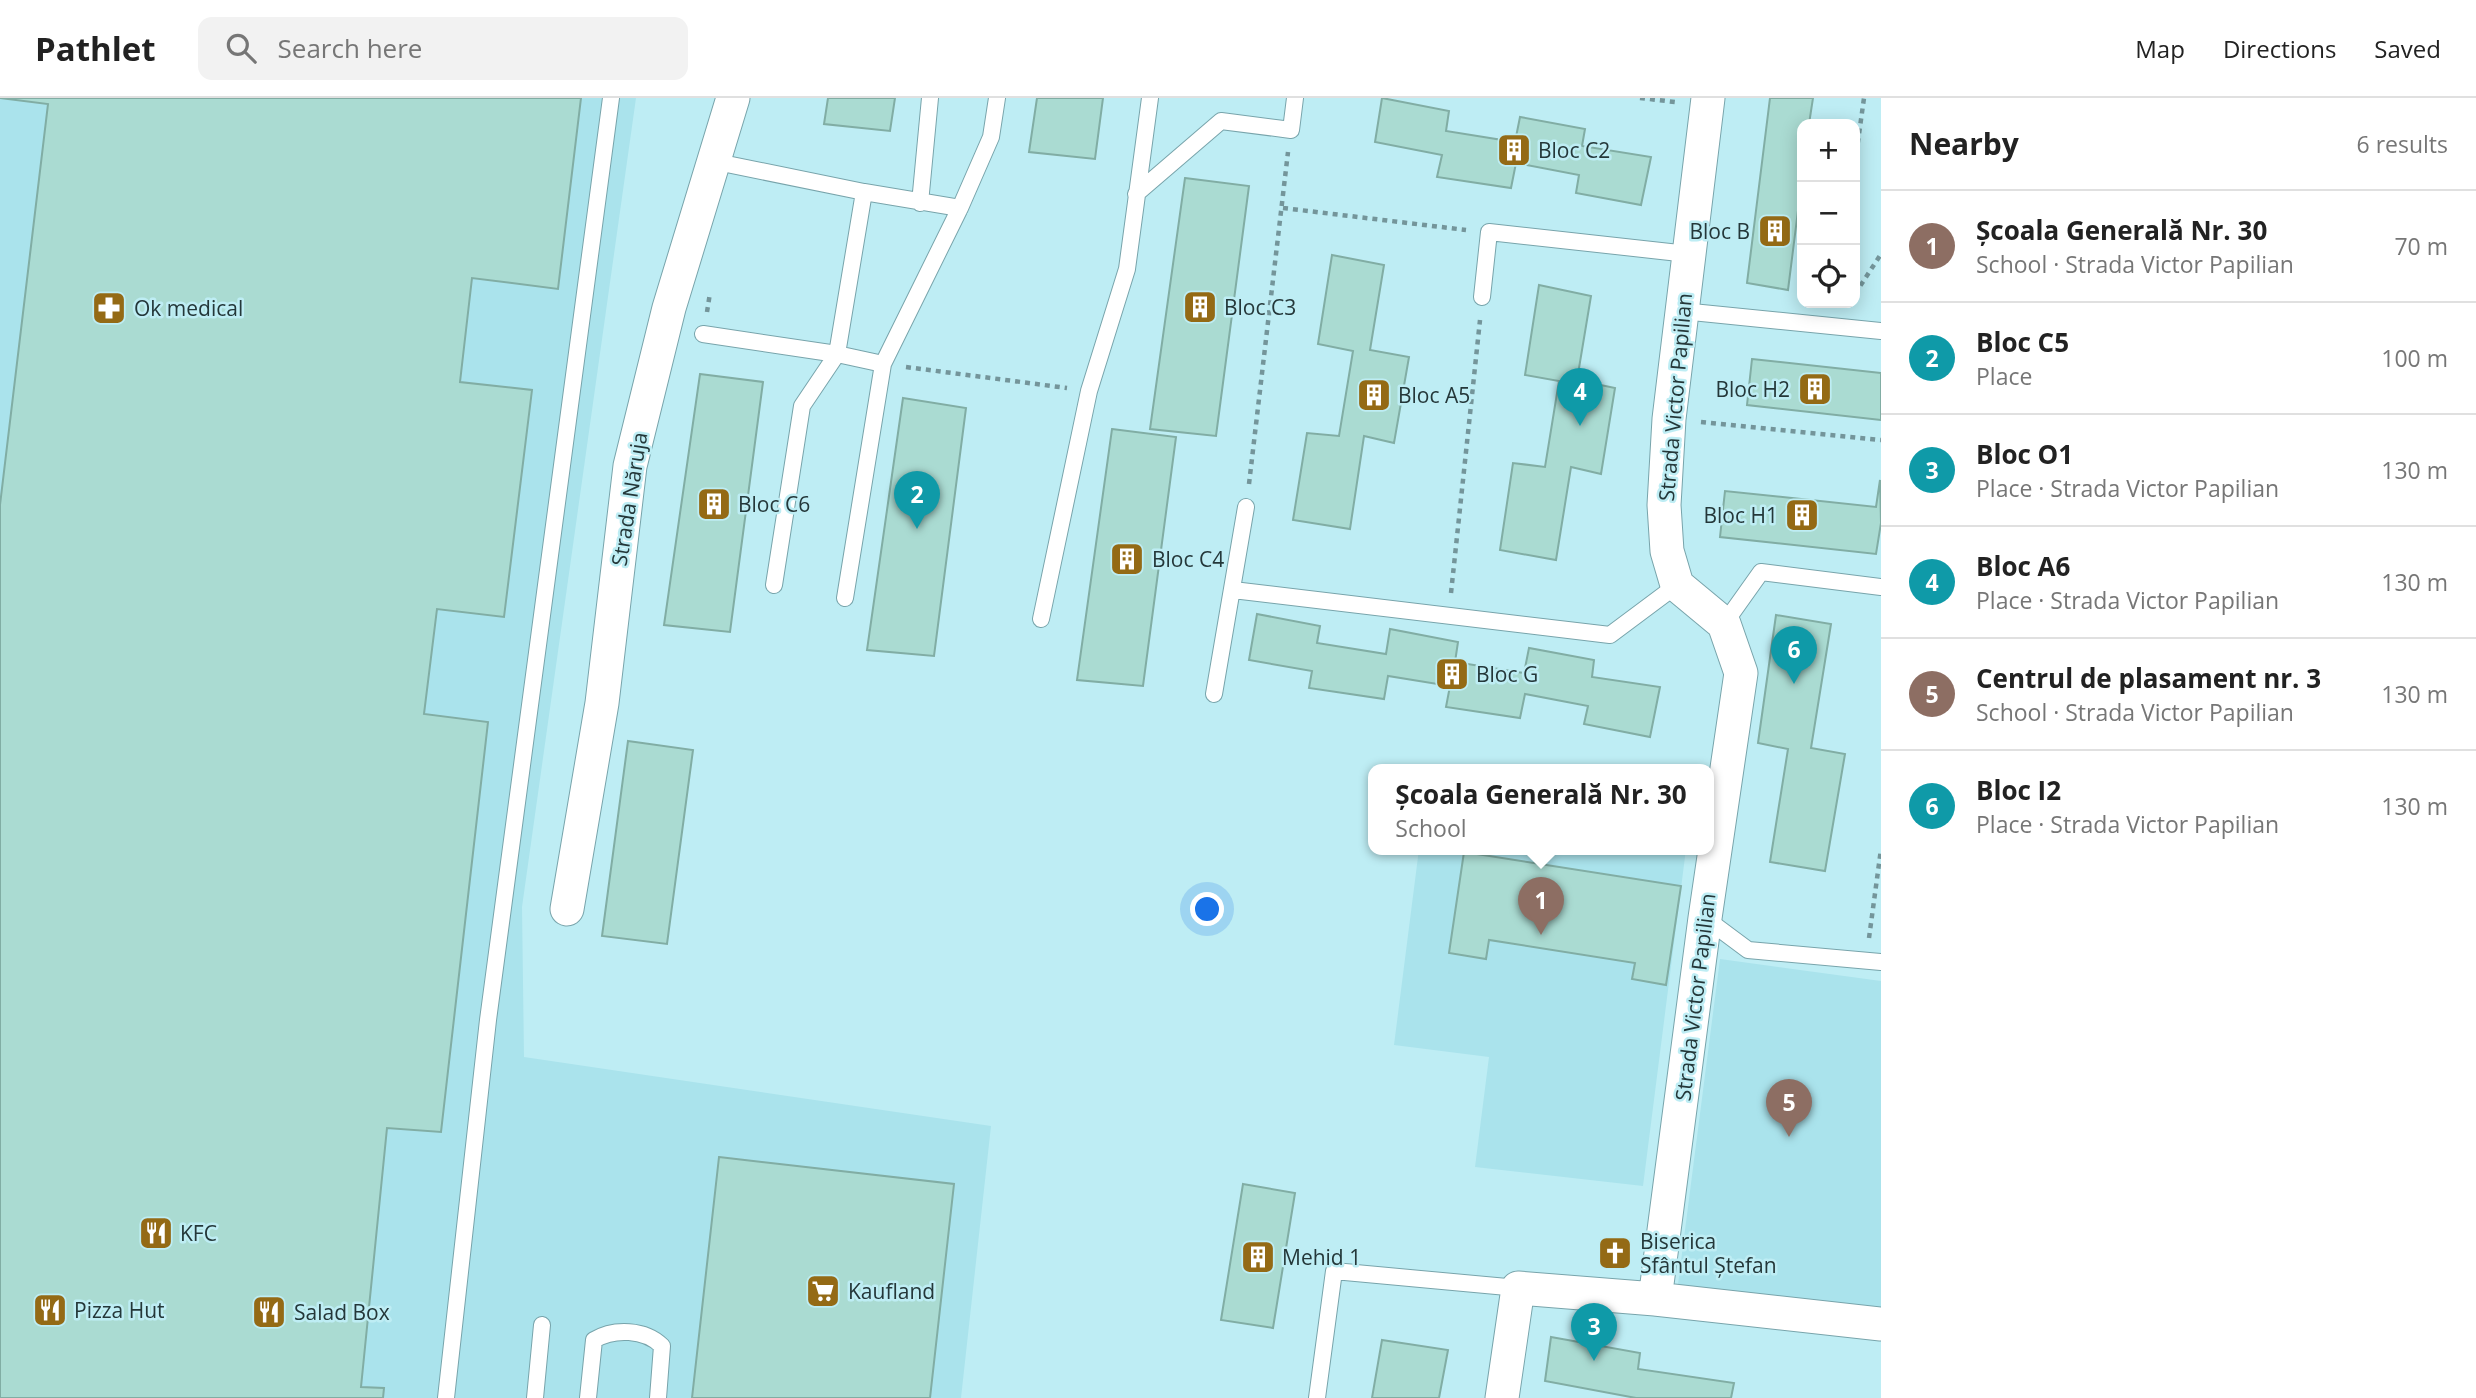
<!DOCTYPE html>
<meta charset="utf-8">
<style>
:root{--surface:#fff;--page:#f2f2f2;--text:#222;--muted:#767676;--line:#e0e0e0;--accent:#946a15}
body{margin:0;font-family:"Open Sans",sans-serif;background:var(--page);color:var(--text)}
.controls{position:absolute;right:21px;top:21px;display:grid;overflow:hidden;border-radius:14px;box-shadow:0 4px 18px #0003}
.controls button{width:63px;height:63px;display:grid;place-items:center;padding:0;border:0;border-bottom:2px solid var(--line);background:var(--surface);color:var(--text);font:35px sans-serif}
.you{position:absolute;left:1208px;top:812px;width:24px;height:24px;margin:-18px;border:5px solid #fff;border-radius:50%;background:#1a73e8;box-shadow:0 0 0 10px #1a73e833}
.badge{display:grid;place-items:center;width:46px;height:46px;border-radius:50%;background:var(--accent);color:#fff;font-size:23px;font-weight:700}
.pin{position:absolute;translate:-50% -58px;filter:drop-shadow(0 2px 4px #0008)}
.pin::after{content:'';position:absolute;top:37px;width:24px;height:21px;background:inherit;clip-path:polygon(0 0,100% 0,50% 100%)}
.popup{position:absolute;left:1368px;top:666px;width:346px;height:91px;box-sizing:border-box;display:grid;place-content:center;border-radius:14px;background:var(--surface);filter:drop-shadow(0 2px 5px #0005);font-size:23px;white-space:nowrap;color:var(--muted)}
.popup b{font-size:26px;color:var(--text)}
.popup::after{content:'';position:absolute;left:50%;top:100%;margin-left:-14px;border:14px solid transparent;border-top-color:var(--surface)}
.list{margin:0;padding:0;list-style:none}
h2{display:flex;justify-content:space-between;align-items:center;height:91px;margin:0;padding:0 28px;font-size:30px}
h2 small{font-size:23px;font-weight:400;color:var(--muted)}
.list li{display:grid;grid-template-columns:46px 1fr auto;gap:21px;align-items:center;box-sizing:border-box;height:112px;padding:0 28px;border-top:2px solid var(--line)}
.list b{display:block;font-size:26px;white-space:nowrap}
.list p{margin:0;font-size:23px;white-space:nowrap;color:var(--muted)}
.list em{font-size:23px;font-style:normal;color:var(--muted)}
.icon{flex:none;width:38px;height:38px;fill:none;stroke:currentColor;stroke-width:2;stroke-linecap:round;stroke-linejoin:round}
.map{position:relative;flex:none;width:1881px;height:1300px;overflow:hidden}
header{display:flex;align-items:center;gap:42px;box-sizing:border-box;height:98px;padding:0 35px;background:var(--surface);border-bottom:2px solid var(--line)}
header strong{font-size:33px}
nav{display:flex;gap:38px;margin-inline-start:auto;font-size:24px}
.search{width:490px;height:63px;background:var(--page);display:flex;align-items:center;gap:18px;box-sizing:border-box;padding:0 24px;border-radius:14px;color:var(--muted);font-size:26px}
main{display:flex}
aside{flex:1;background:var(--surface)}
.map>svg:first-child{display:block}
.built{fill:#aae3ec}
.building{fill:#aadbd2;stroke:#81ada4;stroke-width:2}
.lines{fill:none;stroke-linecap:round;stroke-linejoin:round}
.lane-casing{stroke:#78a4ab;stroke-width:18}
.street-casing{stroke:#78a4ab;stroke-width:35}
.path{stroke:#74959a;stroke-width:4.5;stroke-dasharray:5 5;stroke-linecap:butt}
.lane{stroke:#fff;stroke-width:16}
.street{stroke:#fff;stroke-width:33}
.labels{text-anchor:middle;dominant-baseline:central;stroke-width:5;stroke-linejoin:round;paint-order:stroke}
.poi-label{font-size:21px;fill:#243739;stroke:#beedf4;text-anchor:start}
.street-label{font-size:21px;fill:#243739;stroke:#beedf4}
</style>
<header>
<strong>Pathlet</strong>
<div class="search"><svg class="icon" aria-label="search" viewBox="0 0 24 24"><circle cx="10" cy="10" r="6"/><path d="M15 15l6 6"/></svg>Search here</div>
<nav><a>Map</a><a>Directions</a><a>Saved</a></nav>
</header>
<main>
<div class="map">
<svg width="1881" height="1300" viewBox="0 0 1881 1300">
<rect width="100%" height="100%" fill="#beedf4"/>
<!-- built -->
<path class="built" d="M0,0H636L522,809L524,959L991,1028L961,1300H0Z
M1419,751H1686L1643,1088L1475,1069L1489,959L1394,947Z
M1720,861L1881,883V1214L1677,1194Z"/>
<!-- building -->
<path class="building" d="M0,0H581L558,191L472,180L460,284L532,292L504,519L437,511L424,616L488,624L441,1034L387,1030L361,1289L384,1290L383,1300H0V407L48,6Z
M828,0H895L890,33L824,26Z
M1037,0H1103L1095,61L1029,54Z
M1382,0L1449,13L1446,33L1515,44L1520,19L1585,31L1582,48L1651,59L1641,107L1576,95L1579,77L1516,65L1511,90L1437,79L1442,57L1375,44Z
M1770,0H1813L1809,26H1802V81L1788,192L1747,185Z
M1185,80L1249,88L1216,338L1150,331Z
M1332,157L1384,167L1370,252L1409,259L1394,345L1364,338L1350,431L1293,422L1307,335L1339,338L1353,253L1318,246Z
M1539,187L1591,198L1577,282L1615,290L1601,376L1571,369L1556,462L1500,452L1513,365L1545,369L1559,283L1525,277Z
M1752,261L1881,275V322L1747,307Z
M700,276L763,284L730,534L664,527Z
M903,300L966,310L934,558L867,552Z
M1112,331L1176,339L1143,588L1077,582Z
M1880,382L1881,425L1876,456L1720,439L1725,393L1876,409Z
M1257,516L1320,528L1317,545L1386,556L1390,531L1458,544L1455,564L1524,575L1529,550L1594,562L1592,579L1660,589L1650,639L1584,626L1588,608L1525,596L1520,620L1446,609L1450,588L1388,578L1384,601L1309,590L1312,573L1249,562Z
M1776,517L1831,526L1811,650L1845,656L1825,773L1770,764L1788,651L1758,645Z
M628,643L693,652L667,846L602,838Z
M1464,754L1681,788L1666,887L1632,881L1635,865L1489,842L1486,861L1449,855Z
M719,1059L954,1086L930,1300H692Z
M1243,1086L1295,1095L1273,1230L1221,1222Z
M1551,1239L1640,1255L1638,1271L1734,1285L1731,1300H1636L1545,1283Z
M1382,1242L1448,1252L1439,1300H1372Z"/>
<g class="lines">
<!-- lane casing -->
<g class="lane-casing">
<path id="lane" d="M712,63L864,94L837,256L883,266L960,110L991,39L997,0
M864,94L960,110
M1136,96L1221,23L1291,32L1295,0
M920,105L930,0
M1482,199L1489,134L1688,156
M1682,213L1881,233
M703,236L837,256L802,308L774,487
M1233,492L1610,537L1677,487
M845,500L883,266
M1041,521L1089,293L1127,171L1150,0
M1724,526L1761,474L1881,489
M1214,596L1246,409
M1705,820L1748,852L1881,864
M446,1300L488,922L611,0
M535,1300L542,1227
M588,1300L594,1242C614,1230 645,1231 662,1248L658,1300
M1317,1300L1334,1173L1518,1190"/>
</g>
<!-- street casing -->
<g class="street-casing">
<path id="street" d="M567,811L602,605L630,368L669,210L733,0
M1655,1201L1881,1226
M1502,1300L1518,1190L1655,1201L1705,820L1741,575L1724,526L1677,487L1667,453L1664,407L1669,321L1708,0"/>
</g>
<!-- path -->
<path class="path" d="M1640,0L1675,4
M1855,65L1864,0
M1283,110L1466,132
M1855,196L1881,156
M707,214L710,195
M906,269L1067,290
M1701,324L1881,342
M1249,386L1288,54
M1451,495L1480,222
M1869,840L1881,751"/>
<!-- lane -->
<use href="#lane" class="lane"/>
<!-- street -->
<use href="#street" class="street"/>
</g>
<!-- icons -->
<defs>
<g id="building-square" transform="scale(1.75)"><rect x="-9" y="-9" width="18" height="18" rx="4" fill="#946a15" stroke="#beedf4"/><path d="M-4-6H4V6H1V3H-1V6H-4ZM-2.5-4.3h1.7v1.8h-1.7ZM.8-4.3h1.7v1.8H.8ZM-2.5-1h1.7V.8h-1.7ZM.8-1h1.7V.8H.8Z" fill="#fff"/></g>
<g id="pharmacy-square" transform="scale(1.75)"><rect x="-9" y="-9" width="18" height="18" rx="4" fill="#946a15" stroke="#beedf4"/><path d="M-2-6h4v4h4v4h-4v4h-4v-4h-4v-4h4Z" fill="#fff"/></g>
<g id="restaurant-square" transform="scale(1.75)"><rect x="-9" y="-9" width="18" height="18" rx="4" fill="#946a15" stroke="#beedf4"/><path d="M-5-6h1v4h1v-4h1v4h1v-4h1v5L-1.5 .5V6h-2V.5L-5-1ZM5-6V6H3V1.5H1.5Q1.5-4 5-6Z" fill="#fff"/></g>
<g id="church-square" transform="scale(1.75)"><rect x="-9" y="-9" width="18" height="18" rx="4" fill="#946a15" stroke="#beedf4"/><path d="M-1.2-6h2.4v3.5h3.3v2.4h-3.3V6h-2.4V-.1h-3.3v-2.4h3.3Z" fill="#fff"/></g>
<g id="supermarket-square" transform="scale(1.75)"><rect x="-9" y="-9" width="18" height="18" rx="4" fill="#946a15" stroke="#beedf4"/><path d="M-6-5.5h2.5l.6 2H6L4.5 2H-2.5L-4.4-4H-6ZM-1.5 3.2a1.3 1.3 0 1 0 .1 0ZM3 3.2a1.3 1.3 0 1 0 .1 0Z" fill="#fff"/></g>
</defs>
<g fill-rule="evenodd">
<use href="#building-square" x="1514" y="52"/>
<use href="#building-square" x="1775" y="133"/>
<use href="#building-square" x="1200" y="209"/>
<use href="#pharmacy-square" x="109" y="210"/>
<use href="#building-square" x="1815" y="291"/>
<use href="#building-square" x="1374" y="297"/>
<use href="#building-square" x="714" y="406"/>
<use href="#building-square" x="1802" y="417"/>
<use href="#building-square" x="1127" y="461"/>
<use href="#building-square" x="1452" y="576"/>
<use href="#restaurant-square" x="156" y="1135"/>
<use href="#church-square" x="1615" y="1155"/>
<use href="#building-square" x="1258" y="1159"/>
<use href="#supermarket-square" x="823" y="1193"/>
<use href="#restaurant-square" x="50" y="1212"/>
<use href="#restaurant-square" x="269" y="1214"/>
</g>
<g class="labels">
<!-- poi labels -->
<g class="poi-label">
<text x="1538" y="52">Bloc C2</text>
<text x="1750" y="133" text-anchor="end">Bloc B</text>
<text x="1224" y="209">Bloc C3</text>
<text x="134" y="210">Ok medical</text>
<text x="1790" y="291" text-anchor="end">Bloc H2</text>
<text x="1398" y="297">Bloc A5</text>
<text x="738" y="406">Bloc C6</text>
<text x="1778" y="417" text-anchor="end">Bloc H1</text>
<text x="1152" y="461">Bloc C4</text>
<text x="1476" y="576">Bloc G</text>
<text x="180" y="1135">KFC</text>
<text x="1640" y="1143">Biserica<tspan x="1640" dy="24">Sfântul Ștefan</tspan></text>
<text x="1282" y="1159">Mehid 1</text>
<text x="848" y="1193">Kaufland</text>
<text x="74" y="1212">Pizza Hut</text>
<text x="294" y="1214">Salad Box</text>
</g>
<!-- street labels -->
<g class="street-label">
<text transform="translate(1675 299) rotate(-85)">Strada Victor Papilian</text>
<text transform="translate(629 401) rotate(-81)">Strada Năruja</text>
<text transform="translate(1695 899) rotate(-83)">Strada Victor Papilian</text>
</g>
</g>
</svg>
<div class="controls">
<button>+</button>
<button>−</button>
<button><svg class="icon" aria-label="locate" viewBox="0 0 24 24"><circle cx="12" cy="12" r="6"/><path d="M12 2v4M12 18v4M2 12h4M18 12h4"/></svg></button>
</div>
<div class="you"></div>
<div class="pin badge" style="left:1541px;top:837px;background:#8d6e63">1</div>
<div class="popup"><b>Școala Generală Nr. 30</b>School</div>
<div class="pin badge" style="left:917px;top:431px;background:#0f9aa8">2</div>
<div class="pin badge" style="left:1594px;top:1263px;background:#0f9aa8">3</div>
<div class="pin badge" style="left:1580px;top:328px;background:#0f9aa8">4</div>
<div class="pin badge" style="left:1789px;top:1039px;background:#8d6e63">5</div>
<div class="pin badge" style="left:1794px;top:586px;background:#0f9aa8">6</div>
</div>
<aside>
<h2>Nearby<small>6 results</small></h2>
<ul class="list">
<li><span class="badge" style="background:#8d6e63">1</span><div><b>Școala Generală Nr. 30</b><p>School · Strada Victor Papilian</p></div><em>70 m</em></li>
<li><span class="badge" style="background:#0f9aa8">2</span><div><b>Bloc C5</b><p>Place</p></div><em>100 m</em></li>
<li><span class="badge" style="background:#0f9aa8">3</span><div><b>Bloc O1</b><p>Place · Strada Victor Papilian</p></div><em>130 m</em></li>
<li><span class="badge" style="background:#0f9aa8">4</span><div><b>Bloc A6</b><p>Place · Strada Victor Papilian</p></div><em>130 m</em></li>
<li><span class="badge" style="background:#8d6e63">5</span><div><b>Centrul de plasament nr. 3</b><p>School · Strada Victor Papilian</p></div><em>130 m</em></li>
<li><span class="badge" style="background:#0f9aa8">6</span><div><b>Bloc I2</b><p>Place · Strada Victor Papilian</p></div><em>130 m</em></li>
</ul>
</aside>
</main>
